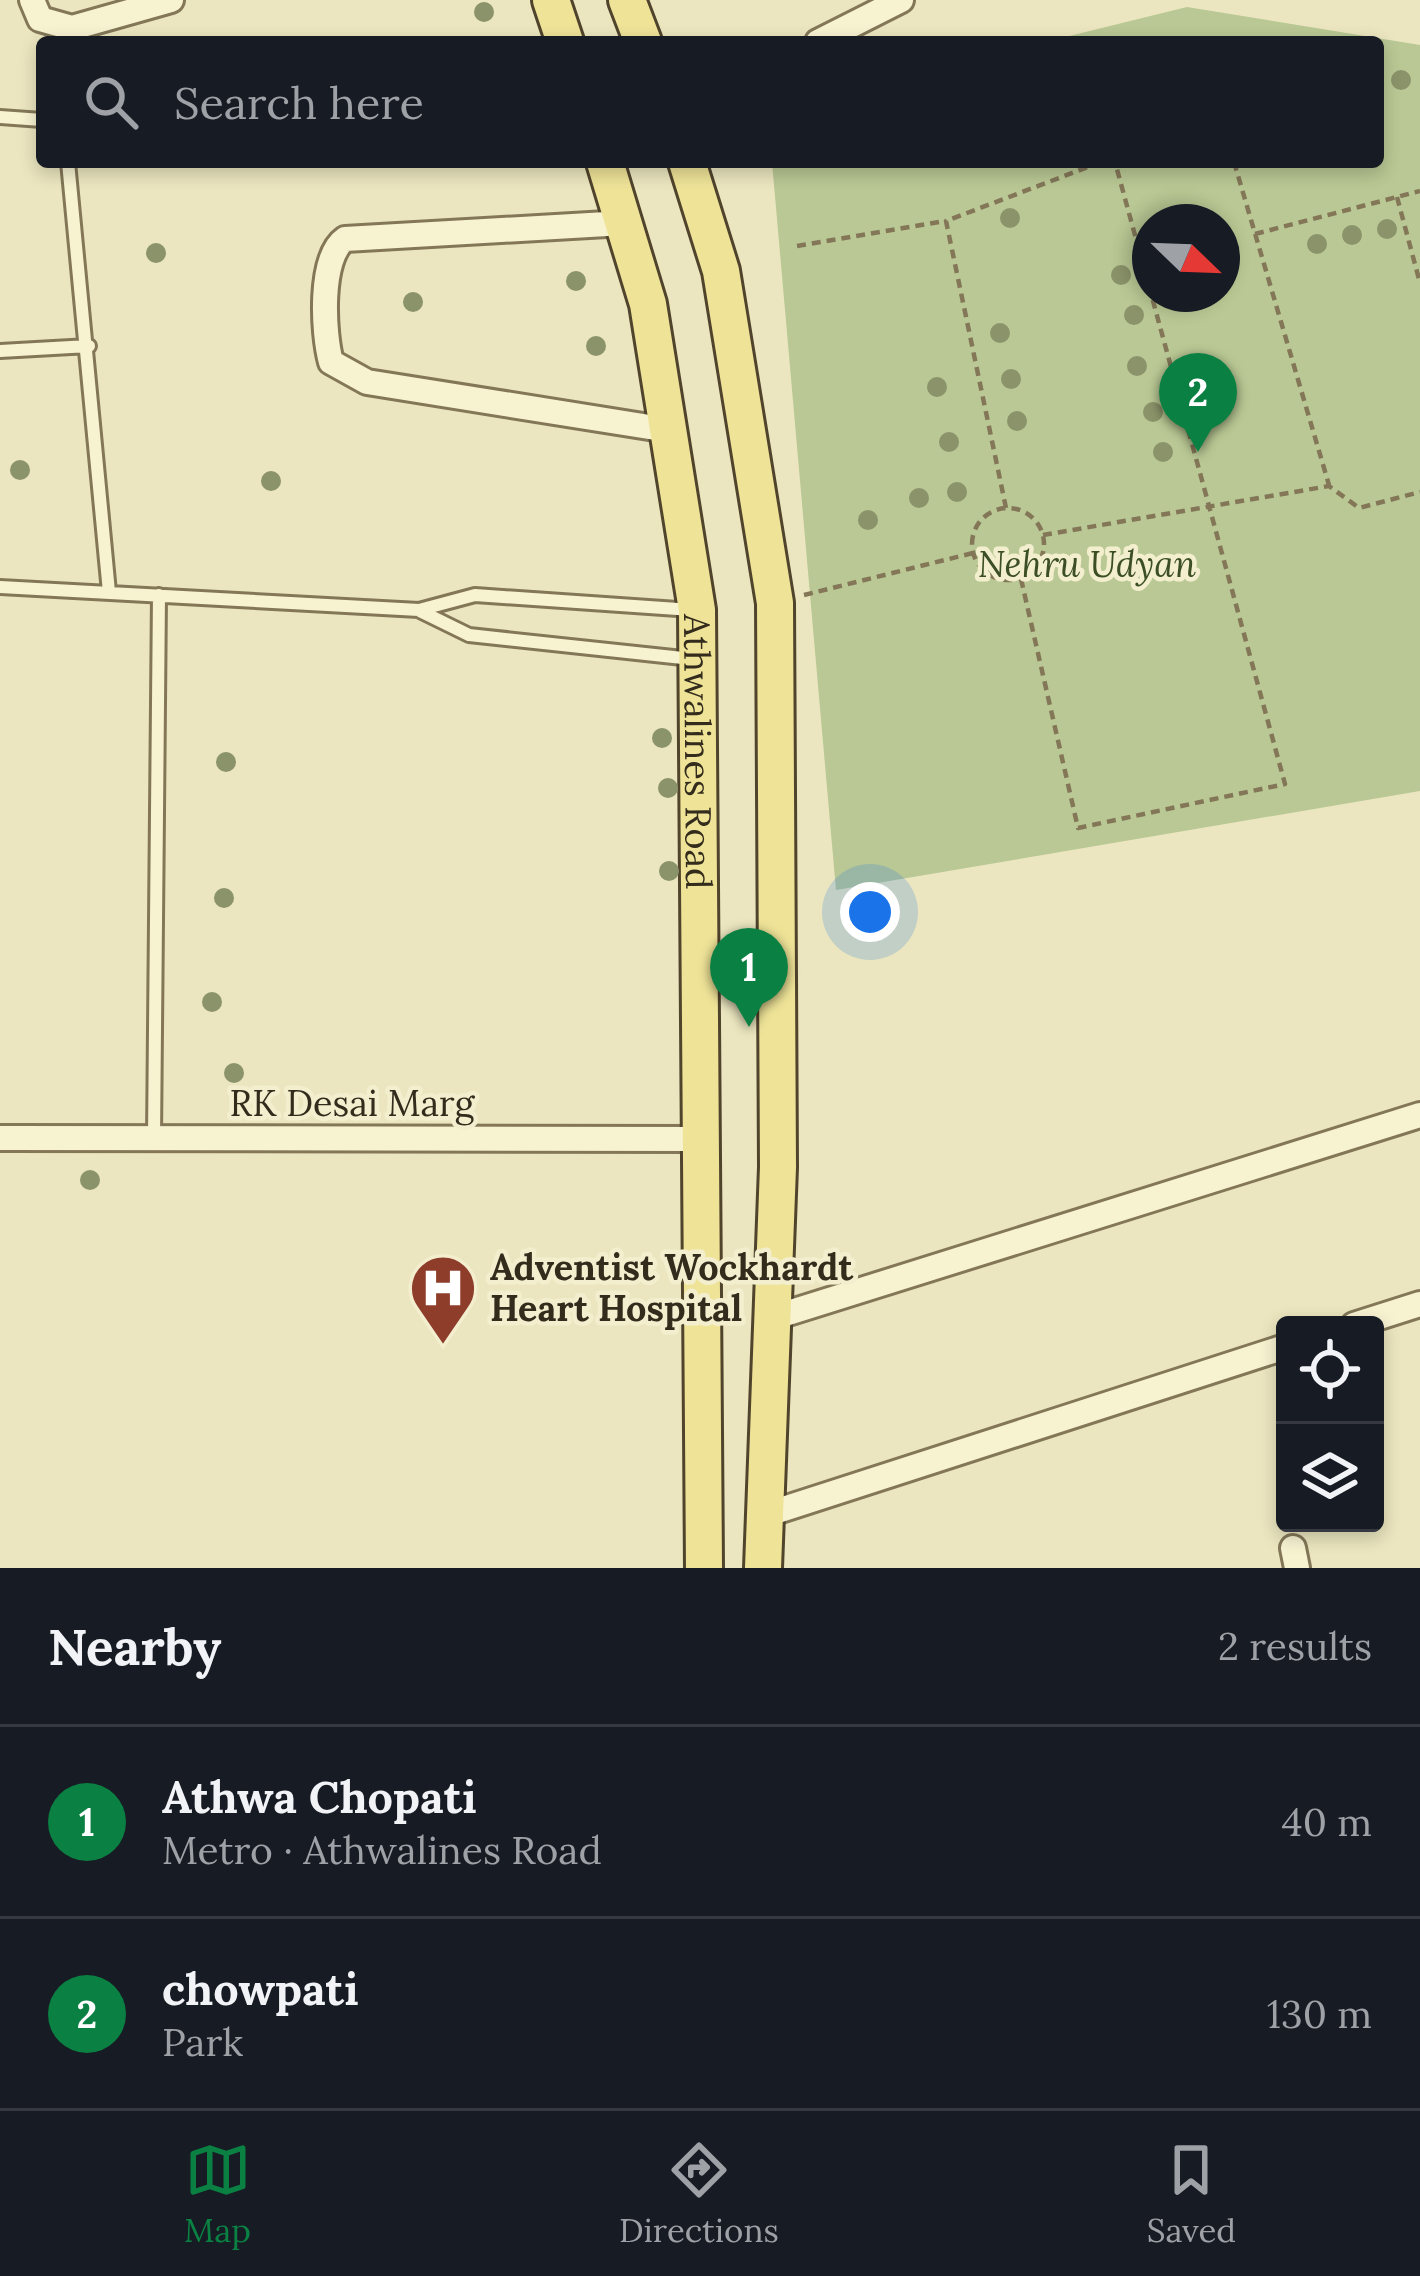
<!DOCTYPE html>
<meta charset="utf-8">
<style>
:root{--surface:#171b24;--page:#20242c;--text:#f1f3f6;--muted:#9ea1a6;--line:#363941;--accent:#0b8043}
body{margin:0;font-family:Lora,serif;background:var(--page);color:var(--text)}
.controls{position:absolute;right:36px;bottom:36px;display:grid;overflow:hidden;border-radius:12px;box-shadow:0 6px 18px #0003}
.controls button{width:108px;height:108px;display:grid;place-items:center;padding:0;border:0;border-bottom:3px solid var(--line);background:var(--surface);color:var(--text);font:60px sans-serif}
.compass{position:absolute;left:1132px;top:204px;width:108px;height:108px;border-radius:50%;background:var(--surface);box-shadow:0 6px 18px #0003;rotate:113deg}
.you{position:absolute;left:870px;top:912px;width:42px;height:42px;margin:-30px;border:9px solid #fff;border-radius:50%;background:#1a73e8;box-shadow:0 0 0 18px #1a73e833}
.badge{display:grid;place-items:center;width:78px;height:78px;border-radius:50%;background:var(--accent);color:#fff;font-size:39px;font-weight:700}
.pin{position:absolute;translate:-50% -99px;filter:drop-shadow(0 3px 6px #0008)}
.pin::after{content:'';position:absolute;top:63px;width:42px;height:36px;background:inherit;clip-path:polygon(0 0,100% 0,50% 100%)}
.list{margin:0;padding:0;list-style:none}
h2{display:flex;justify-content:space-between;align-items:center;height:156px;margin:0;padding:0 48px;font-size:51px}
h2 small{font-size:39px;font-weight:400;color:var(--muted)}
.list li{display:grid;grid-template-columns:78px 1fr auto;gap:36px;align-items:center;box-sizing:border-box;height:192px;padding:0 48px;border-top:3px solid var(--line)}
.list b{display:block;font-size:45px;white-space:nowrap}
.list p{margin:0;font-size:39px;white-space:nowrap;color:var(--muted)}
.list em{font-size:39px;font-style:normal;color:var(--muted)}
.icon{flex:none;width:66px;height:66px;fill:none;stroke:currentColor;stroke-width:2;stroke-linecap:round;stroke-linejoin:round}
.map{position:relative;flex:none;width:1420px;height:1568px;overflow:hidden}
.search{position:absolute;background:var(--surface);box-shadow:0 6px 18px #0003;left:36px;right:36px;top:36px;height:132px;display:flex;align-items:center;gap:30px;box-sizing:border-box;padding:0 42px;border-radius:12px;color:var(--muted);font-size:45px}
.sheet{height:540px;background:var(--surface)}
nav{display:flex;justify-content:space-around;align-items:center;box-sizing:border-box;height:168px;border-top:3px solid var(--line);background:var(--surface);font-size:33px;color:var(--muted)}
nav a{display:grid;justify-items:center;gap:6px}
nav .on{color:var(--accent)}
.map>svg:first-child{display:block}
.green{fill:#b9c894;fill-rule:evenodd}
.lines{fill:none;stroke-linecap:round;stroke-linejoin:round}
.service-casing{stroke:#837758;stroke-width:18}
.minor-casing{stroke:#837758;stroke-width:30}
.primary-casing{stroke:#51442d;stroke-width:42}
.path{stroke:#837758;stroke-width:4.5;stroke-dasharray:9 6;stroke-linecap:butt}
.service{stroke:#f7f3d1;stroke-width:12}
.minor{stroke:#f7f3d1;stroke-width:24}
.primary{stroke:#eee397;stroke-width:36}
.tree{fill:#8b936a}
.labels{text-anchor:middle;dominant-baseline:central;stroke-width:9;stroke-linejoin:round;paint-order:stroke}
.park-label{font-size:36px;font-style:italic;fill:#3c4f24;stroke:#f3efce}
.street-label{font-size:36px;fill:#332b1c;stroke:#f3efce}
.poi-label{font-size:36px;font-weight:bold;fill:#332b1c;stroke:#f3efce;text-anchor:start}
</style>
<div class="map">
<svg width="1420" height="1568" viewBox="0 0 1420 1568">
<rect width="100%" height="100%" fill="#ebe6bf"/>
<!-- green -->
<path class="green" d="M1187,7L1420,45V791L836,890L772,162H1378V42H1045ZM1150,222H1222V294H1150Z"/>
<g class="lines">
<!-- service casing -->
<g class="service-casing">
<path id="service" d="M0,117L42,120
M68,162L109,592
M0,351L89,346
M0,587L419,610L475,595L692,610
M420,611L469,635L692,659
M154,1138L159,595"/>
</g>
<!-- minor casing -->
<g class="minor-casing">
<path id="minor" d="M32,0L40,19L72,28L171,0
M818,42L901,0
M624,223L345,239C319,257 323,333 331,362L367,382L668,430
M0,1138L704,1139
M772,1318L1420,1115
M1354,1325L1420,1304
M765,1515L1285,1347
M1293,1548L1297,1568"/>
</g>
<!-- primary casing -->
<g class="primary-casing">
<g id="primary">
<path d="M551,0L565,42"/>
<path d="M627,0L643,42"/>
<path id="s1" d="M605,162L648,304L697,610L704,1568"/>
<path d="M687,162L721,271L775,603L778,1167L763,1568"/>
</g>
</g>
<!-- path -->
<path class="path" d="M1234,162L1329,485
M1397,197L1420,283
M1255,234L1420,191
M797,246L945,221
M1006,508L946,221L1101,162
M972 544a36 36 0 1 1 72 0a36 36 0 1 1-72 0Z
M1043,535L1329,486L1359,508L1420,492
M1021,579L1078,828L1285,784L1115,162
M804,595L973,553"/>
<!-- service -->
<use href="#service" class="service"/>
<!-- minor -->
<use href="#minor" class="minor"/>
<!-- primary -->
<use href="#primary" class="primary"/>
</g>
<!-- trees -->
<g class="tree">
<circle cx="484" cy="12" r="10"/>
<circle cx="1401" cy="80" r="10"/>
<circle cx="1010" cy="218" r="10"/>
<circle cx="1387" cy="229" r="10"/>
<circle cx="1352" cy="235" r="10"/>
<circle cx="1317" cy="244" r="10"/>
<circle cx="156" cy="253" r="10"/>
<circle cx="1121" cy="275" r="10"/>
<circle cx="576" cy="281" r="10"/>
<circle cx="413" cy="302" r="10"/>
<circle cx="1134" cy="315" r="10"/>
<circle cx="1000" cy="333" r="10"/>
<circle cx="596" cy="346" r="10"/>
<circle cx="1137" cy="366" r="10"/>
<circle cx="1011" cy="379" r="10"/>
<circle cx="937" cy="387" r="10"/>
<circle cx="1153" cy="412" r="10"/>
<circle cx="1017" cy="421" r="10"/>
<circle cx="949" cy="442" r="10"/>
<circle cx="1163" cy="452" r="10"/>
<circle cx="20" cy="470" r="10"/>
<circle cx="271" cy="481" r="10"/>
<circle cx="957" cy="492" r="10"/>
<circle cx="919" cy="498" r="10"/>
<circle cx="868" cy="520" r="10"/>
<circle cx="662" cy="738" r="10"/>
<circle cx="226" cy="762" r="10"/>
<circle cx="668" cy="788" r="10"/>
<circle cx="669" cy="871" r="10"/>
<circle cx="224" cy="898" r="10"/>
<circle cx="212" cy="1002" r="10"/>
<circle cx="234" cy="1073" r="10"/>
<circle cx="90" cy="1180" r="10"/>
</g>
<!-- icons -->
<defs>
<g id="hospital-pin" transform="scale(3.45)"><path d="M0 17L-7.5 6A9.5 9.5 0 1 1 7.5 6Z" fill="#8f3d2b" stroke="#f3efce"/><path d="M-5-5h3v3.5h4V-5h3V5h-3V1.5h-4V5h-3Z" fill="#fff"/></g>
</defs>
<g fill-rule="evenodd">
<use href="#hospital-pin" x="443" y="1288"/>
</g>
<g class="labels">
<!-- park labels -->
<g class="park-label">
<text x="1087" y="564">Nehru Udyan</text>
</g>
<!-- street labels -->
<g class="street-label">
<text stroke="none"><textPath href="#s1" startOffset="600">Athwalines Road</textPath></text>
<text x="352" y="1103">RK Desai Marg</text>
</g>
<!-- poi labels -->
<g class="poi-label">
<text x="490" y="1267">Adventist Wockhardt<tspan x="490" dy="41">Heart Hospital</tspan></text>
</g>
</g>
</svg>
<div class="controls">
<button><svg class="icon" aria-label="locate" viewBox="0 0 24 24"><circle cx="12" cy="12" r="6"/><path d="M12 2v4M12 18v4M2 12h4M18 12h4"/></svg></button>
<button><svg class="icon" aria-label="layers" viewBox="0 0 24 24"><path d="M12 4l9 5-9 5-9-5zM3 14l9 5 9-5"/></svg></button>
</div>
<svg class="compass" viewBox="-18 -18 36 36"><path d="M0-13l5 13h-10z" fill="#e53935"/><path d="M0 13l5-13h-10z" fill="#9ea1a6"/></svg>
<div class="you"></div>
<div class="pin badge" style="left:749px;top:1027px">1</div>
<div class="pin badge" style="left:1198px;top:452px">2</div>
<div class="search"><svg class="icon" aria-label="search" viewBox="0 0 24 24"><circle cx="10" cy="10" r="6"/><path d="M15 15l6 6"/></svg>Search here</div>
</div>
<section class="sheet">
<h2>Nearby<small>2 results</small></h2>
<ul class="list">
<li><span class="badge">1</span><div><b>Athwa Chopati</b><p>Metro · Athwalines Road</p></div><em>40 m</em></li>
<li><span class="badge">2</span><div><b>chowpati</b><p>Park</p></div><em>130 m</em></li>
</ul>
</section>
<nav>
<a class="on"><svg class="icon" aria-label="map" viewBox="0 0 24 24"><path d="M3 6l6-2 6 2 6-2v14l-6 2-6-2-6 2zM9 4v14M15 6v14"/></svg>Map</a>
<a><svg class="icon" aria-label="directions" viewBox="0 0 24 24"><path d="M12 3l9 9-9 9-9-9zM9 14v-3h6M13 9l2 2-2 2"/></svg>Directions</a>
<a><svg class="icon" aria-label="saved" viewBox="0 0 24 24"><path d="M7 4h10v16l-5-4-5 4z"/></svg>Saved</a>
</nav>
